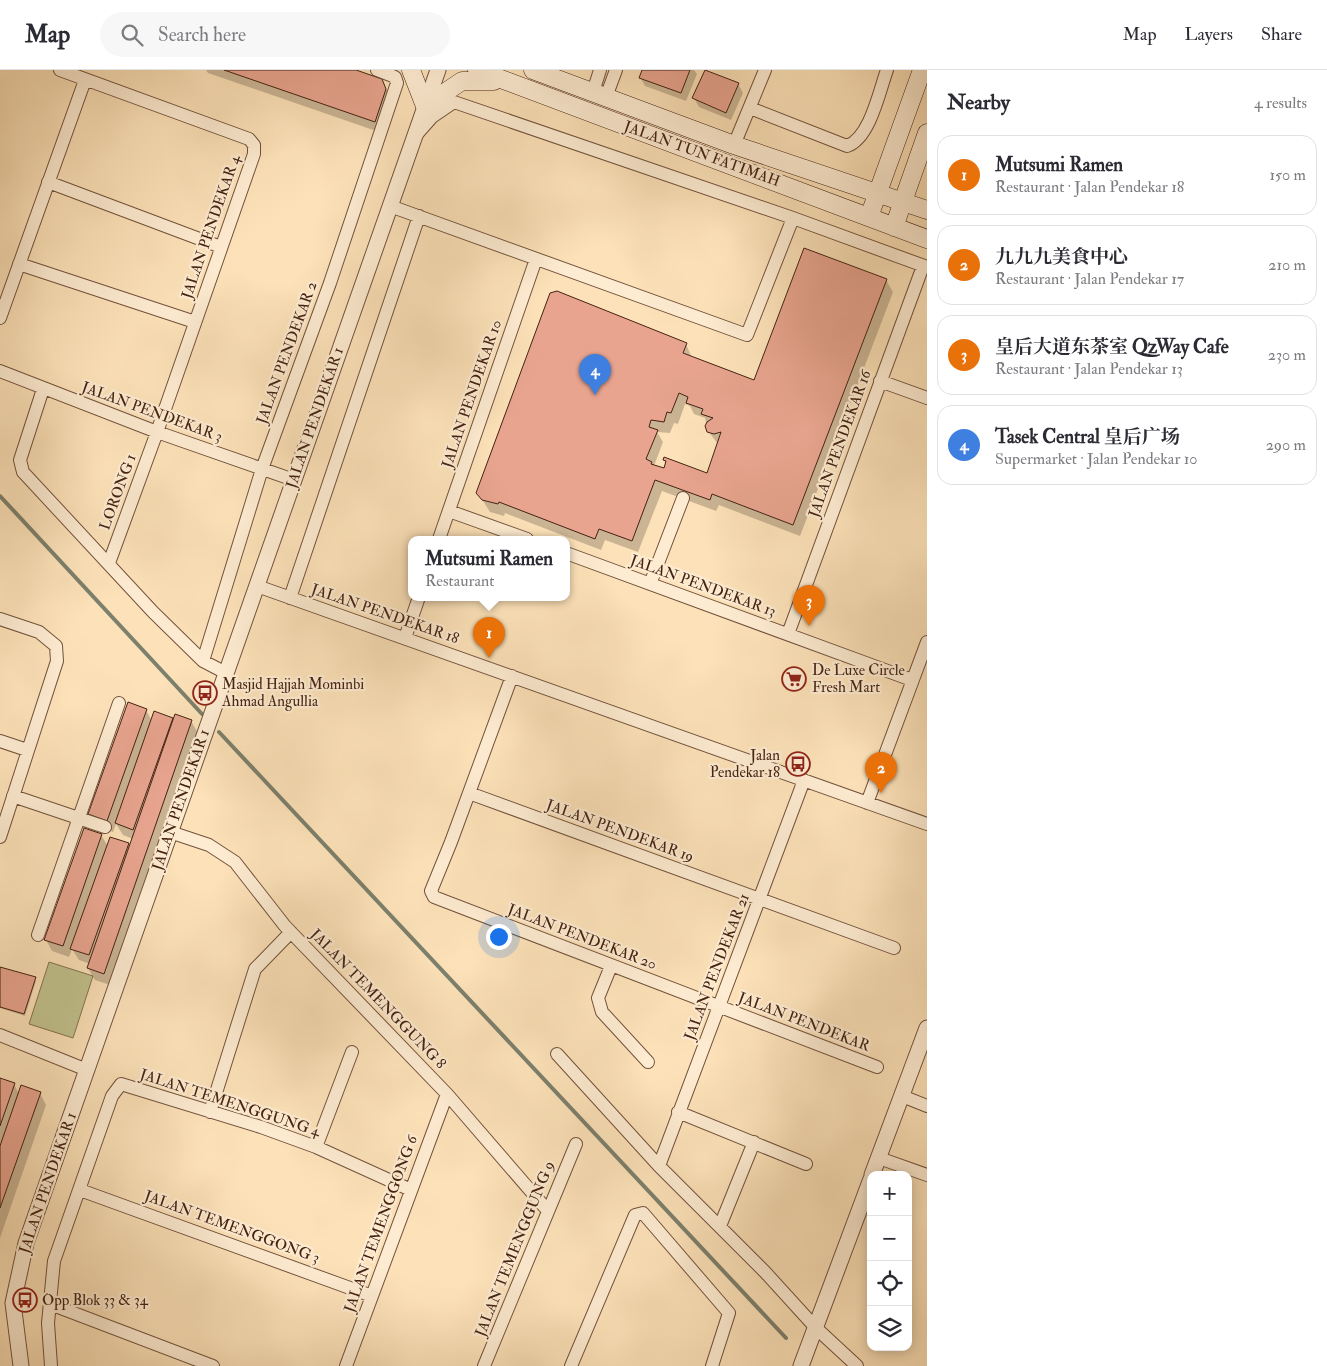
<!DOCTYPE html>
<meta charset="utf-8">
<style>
:root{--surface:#fff;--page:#f7f7f7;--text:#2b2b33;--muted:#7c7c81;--line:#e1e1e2;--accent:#8f2418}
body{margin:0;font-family:"IM FELL Double Pica","Noto Serif SC",serif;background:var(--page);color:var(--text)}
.controls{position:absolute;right:15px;bottom:15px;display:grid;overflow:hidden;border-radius:10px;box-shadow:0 2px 12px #0003}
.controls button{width:45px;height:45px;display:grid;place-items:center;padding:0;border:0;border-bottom:1px solid var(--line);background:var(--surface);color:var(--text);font:25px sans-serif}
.you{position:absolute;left:498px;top:866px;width:18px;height:18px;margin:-12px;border:4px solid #fff;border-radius:50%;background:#1a73e8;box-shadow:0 0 0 8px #1a73e833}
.badge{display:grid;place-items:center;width:32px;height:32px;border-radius:50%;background:var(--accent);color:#fff;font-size:16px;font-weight:700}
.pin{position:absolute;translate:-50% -41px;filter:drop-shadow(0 1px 2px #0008)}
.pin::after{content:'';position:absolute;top:26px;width:18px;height:15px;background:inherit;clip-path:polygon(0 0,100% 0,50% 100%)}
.popup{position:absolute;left:408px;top:466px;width:162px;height:65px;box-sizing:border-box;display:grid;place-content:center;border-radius:10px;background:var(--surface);filter:drop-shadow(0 1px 4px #0005);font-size:16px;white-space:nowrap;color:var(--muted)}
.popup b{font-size:19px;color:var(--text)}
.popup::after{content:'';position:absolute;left:50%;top:100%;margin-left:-10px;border:10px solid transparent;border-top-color:var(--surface)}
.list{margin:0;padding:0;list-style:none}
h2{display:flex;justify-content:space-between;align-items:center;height:65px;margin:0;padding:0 20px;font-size:21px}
h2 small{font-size:16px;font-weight:400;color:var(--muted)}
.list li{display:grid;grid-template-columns:32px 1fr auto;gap:15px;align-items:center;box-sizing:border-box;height:80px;margin:0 10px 10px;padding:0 10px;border:1px solid var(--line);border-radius:15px}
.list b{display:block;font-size:19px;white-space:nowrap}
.list p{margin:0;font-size:16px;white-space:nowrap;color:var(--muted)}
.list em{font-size:16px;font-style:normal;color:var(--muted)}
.icon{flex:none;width:28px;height:28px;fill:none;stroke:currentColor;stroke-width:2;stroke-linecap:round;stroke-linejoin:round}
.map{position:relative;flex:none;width:927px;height:1296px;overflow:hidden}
header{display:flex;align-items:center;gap:30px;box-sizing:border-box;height:70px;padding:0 25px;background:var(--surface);border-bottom:1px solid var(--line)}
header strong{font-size:24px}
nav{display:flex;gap:28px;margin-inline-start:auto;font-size:18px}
.search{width:350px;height:45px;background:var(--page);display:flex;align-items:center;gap:12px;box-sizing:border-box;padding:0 18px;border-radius:28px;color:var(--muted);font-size:19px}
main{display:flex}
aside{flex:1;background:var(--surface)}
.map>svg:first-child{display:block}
.green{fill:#c2c38e;stroke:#837250}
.shadow{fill:#0003;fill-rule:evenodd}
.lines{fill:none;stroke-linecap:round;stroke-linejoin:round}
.stream{stroke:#7c806d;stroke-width:4}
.building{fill:#e8a48f;stroke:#442212;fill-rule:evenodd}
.minor-casing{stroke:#72523c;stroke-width:14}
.tertiary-casing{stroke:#72523c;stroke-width:17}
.secondary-casing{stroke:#442212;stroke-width:19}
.minor{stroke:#feecd2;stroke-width:12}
.tertiary{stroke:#feecd2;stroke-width:15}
.secondary{stroke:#feecd2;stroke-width:18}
.labels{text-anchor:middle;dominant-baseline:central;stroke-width:4.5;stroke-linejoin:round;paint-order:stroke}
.street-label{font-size:15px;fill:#442212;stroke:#feecd2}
.poi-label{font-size:15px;fill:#442212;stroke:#feecd2;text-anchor:start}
</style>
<header>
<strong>Map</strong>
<div class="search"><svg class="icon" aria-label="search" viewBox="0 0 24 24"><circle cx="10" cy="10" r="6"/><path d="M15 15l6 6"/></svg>Search here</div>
<nav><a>Map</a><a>Layers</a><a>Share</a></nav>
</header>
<main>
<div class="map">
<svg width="927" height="1296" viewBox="0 0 927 1296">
<rect width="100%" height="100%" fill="#fde2b9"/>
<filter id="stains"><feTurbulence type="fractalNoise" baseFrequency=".004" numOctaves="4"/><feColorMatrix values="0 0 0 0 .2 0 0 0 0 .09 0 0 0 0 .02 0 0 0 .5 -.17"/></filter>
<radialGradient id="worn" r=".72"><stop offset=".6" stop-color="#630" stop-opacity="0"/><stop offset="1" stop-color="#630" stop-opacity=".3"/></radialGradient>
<!-- green -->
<path class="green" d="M49,892L93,906L73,968L29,954Z"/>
<!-- shadow -->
<path class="shadow" d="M206,0H353L381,10L388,22L382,63L208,3Z
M643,0H694L697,4L686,31L645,16L640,7Z
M738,14L743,23L731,50L699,37L694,28Z
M886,210L893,222L800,466L719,435L716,441L662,421L638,482L605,470L601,480L505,443L504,446L490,442L478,423L686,274L692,288L755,311ZM685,334L690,336L694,344L705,348L708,361L718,374L708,404L664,390L666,394L664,400L654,396L663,372L657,362L670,363L674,353L678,354Z
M146,640L152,651L172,649L174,652L191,651L198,663L110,915L95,910L88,898L90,894L79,890L72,879L69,887L52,881L46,870L101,765L108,776L128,774L130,778L133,769L123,765L116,754L113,762L96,756L90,744Z
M0,898L36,911L25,946L0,938Z
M0,1010L14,1014L19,1024L40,1023L46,1035L0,1168Z"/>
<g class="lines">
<!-- stream -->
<path class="stream" d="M0,426L202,644
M219,662L786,1268"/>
</g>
<!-- building -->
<path class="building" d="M224,0H356L382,9L386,19L375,52Z
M642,0H690L681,23L639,8Z
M705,0L739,13L726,43L692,28Z
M804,178L887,209L793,455L712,424L710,430L655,410L632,471L599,459L595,469L499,432L498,434L482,430L476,423L550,223L557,221L687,273L683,283L754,310ZM679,323L688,327L686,333L703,339L701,344L713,348L707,352L705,356L707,362L714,364L721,362L707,403L664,387L663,390L666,391L664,398L651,394L652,392L646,389L658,360L649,357L651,350L664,352L667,342L671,343Z
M128,632L147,639L107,751L88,744Z
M154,641L173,648L133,760L115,753Z
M175,644L192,650L104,904L87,898Z
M84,758L102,764L63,876L44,870Z
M110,767L129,773L89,885L70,879Z
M0,897L36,907L24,944L0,937Z
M0,1008L15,1013L0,1056Z
M21,1015L41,1022L0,1138V1076Z"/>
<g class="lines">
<!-- minor casing -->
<g class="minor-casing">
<path id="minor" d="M60,0L249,69L254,75V84L157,362L109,493
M593,22L600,0
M606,27L616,0
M750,38L847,76C870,68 879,22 887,0
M417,64L432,47L454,32L793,148L927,197
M734,75L765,0
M48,112L221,177
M390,136L747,265L793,148
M19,194L195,252
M0,248L85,10
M0,301L157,362L294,410
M880,311L927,328
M43,319L20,390L23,402L153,542L203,591L226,603
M449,441L527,469
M439,469L536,189
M566,483L912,610
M650,514L683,428
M257,516L927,754
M290,528L419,146
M0,549L39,562L56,576L57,591L0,767
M788,564L923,196
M405,568L419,527
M203,591L262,399L330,213L397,13L395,7L377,0
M512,606L451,772L431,821L434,827L877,997
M0,671L27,680
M469,723L894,878
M13,726L105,757
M867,733L927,572
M170,762L209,775L235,792L285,856L447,1024L548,1141
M38,865L119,633
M611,896L598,928L602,942L648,992
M0,965L87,1000
M557,984L659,1096L765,1202L816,1258L857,1296
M902,1026L927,1036
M210,1042L255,899L291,862
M678,1042L806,1094
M316,1077L352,982
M879,1088L927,1105
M659,1096L804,710
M80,1120L372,1226
M720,1156L754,1072
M50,1234L213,1296
M51,1296L48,1253L54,1191L112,1026L121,1014L261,1057L316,1077L411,1120
M346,1296L447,1024
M484,1296L576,1074
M571,1296L635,1145L643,1143L729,1243L712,1296"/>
</g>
<!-- tertiary casing -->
<g class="tertiary-casing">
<path id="tertiary" d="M872,1105L927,958
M21,1296L13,1233L26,1173L438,0
M801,1296L871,1109"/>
</g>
<!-- secondary casing -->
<g class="secondary-casing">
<path id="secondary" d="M411,0L425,36L462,11H494
M477,0L927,169
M533,0L734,75L927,140
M869,147L922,0
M894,157L927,63"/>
</g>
<!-- minor -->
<use href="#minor" class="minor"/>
<!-- tertiary -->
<use href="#tertiary" class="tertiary"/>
<!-- secondary -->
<use href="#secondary" class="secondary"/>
</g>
<!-- icons -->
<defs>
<g id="supermarket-ring" transform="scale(1.25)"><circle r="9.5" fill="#feecd2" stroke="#8f2418" stroke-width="1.5"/><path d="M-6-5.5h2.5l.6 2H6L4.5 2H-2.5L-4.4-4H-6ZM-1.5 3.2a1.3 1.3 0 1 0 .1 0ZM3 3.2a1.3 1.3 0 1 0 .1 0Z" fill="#8f2418"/></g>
<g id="bus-ring" transform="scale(1.25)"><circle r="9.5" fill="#feecd2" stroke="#8f2418" stroke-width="1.5"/><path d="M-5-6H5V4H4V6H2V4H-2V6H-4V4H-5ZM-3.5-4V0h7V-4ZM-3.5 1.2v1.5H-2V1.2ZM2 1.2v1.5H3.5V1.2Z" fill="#8f2418"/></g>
</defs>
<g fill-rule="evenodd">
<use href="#supermarket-ring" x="794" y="609"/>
<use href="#bus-ring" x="205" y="623"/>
<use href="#bus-ring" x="798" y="694"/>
<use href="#bus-ring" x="25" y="1230"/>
</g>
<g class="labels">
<!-- street labels -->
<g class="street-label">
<text transform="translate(702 84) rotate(20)">JALAN TUN FATIMAH</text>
<text transform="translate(211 157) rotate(-71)">JALAN PENDEKAR 4</text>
<text transform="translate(287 283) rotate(-70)">JALAN PENDEKAR 2</text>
<text transform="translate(472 324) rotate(-71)">JALAN PENDEKAR 10</text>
<text transform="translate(152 342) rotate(20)">JALAN PENDEKAR 3</text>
<text transform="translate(315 348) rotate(-71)">JALAN PENDEKAR 1</text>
<text transform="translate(840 374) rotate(-70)">JALAN PENDEKAR 16</text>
<text transform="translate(118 422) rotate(-70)">LORONG 1</text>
<text transform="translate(703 516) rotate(20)">JALAN PENDEKAR 13</text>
<text transform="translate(385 544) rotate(19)">JALAN PENDEKAR 18</text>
<text transform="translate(181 730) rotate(-71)">JALAN PENDEKAR 1</text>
<text transform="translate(620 761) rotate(20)">JALAN PENDEKAR 19</text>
<text transform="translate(582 867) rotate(21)">JALAN PENDEKAR 20</text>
<text transform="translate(717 897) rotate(-69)">JALAN PENDEKAR 21</text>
<text transform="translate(378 929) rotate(46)">JALAN TEMENGGUNG 8</text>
<text transform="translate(804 952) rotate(21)">JALAN PENDEKAR</text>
<text transform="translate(230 1033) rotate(18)">JALAN TEMENGGUNG 4</text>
<text transform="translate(48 1113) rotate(-71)">JALAN PENDEKAR 1</text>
<text transform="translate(381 1154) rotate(-70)">JALAN TEMENGGONG 6</text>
<text transform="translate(232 1157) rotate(20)">JALAN TEMENGGONG 3</text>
<text transform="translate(515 1179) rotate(-68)">JALAN TEMENGGUNG 9</text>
</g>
<!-- poi labels -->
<g class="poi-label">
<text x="812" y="600">De Luxe Circle<tspan x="812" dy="17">Fresh Mart</tspan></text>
<text x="222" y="614">Masjid Hajjah Mominbi<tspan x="222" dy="17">Ahmad Angullia</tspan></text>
<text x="780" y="685" text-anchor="end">Jalan<tspan x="780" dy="17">Pendekar 18</tspan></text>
<text x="42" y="1230">Opp Blok 33 &amp; 34</text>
</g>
</g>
<rect width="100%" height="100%" filter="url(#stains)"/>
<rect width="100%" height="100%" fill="url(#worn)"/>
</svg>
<div class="controls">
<button>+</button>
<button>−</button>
<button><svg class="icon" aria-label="locate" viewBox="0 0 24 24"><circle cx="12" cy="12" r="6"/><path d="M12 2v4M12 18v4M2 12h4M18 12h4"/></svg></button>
<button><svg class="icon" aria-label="layers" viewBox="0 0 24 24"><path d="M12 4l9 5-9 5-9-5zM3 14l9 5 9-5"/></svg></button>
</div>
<div class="you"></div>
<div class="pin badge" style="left:489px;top:588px;background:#e8710a">1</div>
<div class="popup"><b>Mutsumi Ramen</b>Restaurant</div>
<div class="pin badge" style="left:881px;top:723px;background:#e8710a">2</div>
<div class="pin badge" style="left:809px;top:556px;background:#e8710a">3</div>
<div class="pin badge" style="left:595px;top:325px;background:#3f7fe0">4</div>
</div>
<aside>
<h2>Nearby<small>4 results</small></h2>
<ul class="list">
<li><span class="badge" style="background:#e8710a">1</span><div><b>Mutsumi Ramen</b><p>Restaurant · Jalan Pendekar 18</p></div><em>150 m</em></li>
<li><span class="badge" style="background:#e8710a">2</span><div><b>九九九美食中心</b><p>Restaurant · Jalan Pendekar 17</p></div><em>210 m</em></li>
<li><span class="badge" style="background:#e8710a">3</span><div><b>皇后大道东茶室 QzWay Cafe</b><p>Restaurant · Jalan Pendekar 13</p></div><em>230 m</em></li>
<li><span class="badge" style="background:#3f7fe0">4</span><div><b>Tasek Central 皇后广场</b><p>Supermarket · Jalan Pendekar 10</p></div><em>290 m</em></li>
</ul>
</aside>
</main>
